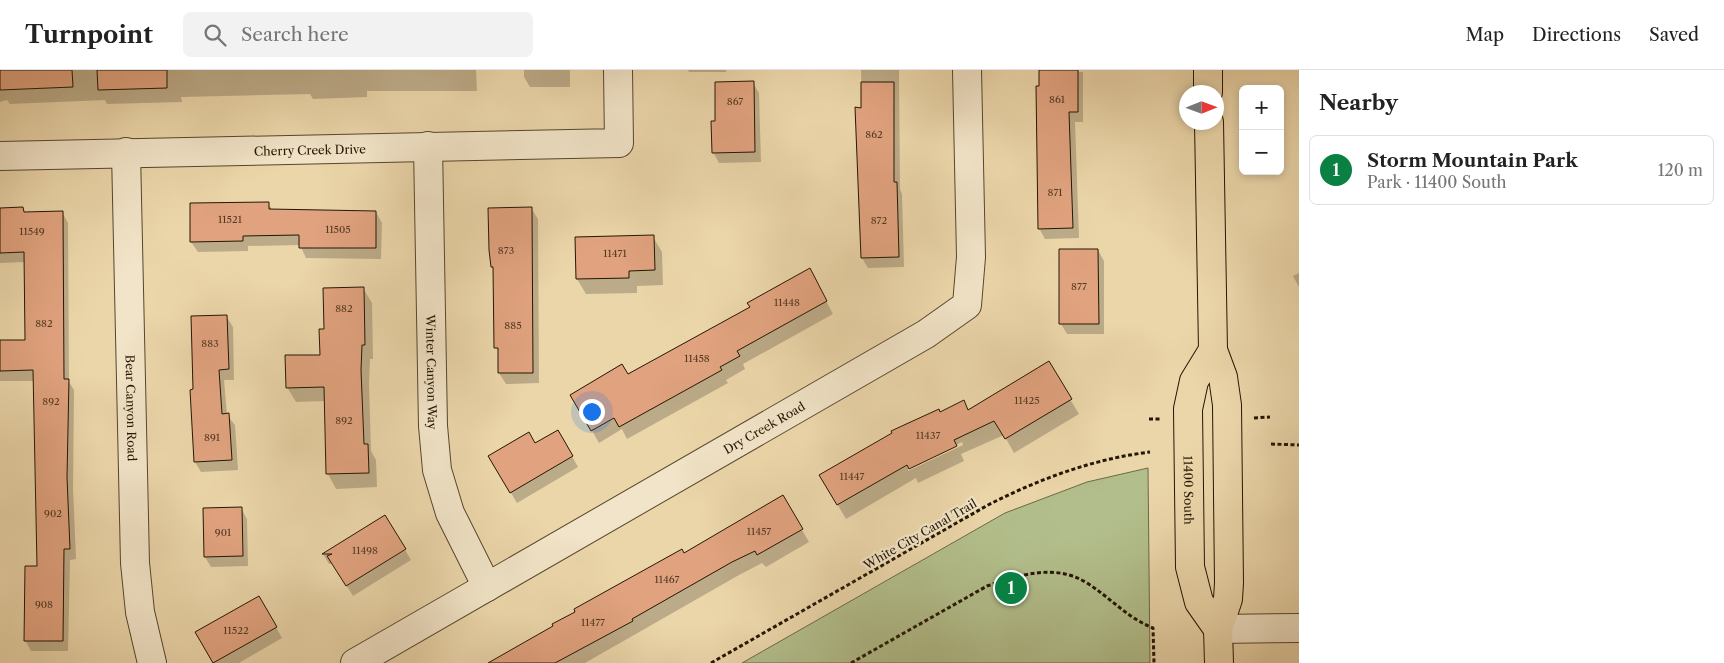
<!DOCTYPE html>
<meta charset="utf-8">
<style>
:root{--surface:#fff;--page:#f2f2f2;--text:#222;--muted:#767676;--line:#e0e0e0;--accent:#0b8043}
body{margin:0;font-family:"Libre Caslon Text",serif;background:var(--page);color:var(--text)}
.controls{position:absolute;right:15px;top:15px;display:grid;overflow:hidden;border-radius:8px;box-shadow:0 2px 8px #0003}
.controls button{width:45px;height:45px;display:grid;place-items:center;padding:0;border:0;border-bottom:1px solid var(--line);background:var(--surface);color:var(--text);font:25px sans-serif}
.compass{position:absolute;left:1179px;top:15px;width:45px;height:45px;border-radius:50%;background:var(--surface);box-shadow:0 2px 8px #0003;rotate:89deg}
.you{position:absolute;left:591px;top:341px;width:18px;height:18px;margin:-12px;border:4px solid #fff;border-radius:50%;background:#1a73e8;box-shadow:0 0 0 8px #1a73e833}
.badge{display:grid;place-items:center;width:32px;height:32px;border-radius:50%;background:var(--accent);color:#fff;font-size:16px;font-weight:700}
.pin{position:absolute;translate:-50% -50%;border:2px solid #fff;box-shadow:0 1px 5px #0006}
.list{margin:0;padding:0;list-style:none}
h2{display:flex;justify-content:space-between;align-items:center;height:65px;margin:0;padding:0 20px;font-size:21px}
h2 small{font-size:16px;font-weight:400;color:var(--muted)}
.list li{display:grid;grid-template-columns:32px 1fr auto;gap:15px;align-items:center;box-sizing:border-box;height:70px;margin:0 10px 10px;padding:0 10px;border:1px solid var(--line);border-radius:8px}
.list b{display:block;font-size:19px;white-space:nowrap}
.list p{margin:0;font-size:16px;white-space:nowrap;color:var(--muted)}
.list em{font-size:16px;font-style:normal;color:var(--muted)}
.icon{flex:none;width:28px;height:28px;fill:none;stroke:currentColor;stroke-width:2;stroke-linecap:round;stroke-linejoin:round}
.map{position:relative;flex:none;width:1299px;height:593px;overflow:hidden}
header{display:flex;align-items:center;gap:30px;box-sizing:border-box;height:70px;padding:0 25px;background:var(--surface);border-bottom:1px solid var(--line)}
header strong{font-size:24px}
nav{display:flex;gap:28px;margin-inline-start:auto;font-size:18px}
.search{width:350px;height:45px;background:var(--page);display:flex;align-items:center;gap:12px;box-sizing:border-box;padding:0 18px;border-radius:8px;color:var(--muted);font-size:19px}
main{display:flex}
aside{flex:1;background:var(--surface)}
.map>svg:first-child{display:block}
.green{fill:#b2bf8c;stroke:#6b6a48}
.shadow{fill:#0003;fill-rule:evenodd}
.building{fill:#e1a37f;stroke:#241603}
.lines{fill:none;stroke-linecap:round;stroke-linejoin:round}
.minor-casing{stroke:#56462d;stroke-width:30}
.primary-casing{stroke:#241603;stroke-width:30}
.path{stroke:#241603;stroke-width:3;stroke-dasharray:4 2.5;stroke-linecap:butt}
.minor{stroke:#f2e4c8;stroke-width:28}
.primary{stroke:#ebd6aa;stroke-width:28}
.labels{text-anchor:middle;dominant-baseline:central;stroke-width:4.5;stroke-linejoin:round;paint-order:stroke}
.number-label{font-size:10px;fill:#533922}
.street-label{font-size:12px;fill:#241603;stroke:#f2e4c8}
</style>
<header>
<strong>Turnpoint</strong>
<div class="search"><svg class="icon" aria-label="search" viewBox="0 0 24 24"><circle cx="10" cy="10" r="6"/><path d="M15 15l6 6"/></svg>Search here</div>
<nav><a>Map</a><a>Directions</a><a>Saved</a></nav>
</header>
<main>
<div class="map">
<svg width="1299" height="593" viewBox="0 0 1299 593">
<rect width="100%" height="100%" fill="#ebd6aa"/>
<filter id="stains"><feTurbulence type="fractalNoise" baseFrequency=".004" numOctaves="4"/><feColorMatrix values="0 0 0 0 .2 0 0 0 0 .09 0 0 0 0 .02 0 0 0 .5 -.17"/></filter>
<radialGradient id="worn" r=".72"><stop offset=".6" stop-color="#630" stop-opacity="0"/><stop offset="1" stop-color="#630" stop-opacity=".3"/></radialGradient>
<!-- green -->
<path class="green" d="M1148,398L1150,593H742L1005,443L1087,412Z"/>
<!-- shadow -->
<path class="shadow" d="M0,0H476L477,21H367V27L313,29L310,24L181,27L182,32L107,34L105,30L10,34L7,30L0,32Z
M524,0H570V17H530L524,7Z
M688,0H726V2H689Z
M861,0H899L900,119L902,124L904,197L868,198L862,188L856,39H862Z
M1040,0L1083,2V52H1075L1079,168L1045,169L1039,158Z
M753,13L759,23L761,92L719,93L713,82L717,52Z
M268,133L273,141L376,142L382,153L381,189L306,188L300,175L248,176V181L198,182L191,172Z
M531,138L538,149L539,313L506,314L499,303V283L496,277L494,200L492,197Z
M23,139L26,144L62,142L68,153L69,312L74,320L73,418L76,489L70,490L68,581H31L25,570L38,498L34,311H0V271H26L25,192L0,193V140Z
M653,167L662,182L663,215L637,216V223L586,224L577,209L576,168Z
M1098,180L1104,191V264H1067L1061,254Z
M1299,203V217L1293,206Z
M816,212L833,244L743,294L745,299L726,310L728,313L627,369L622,359L599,373L572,325L628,306Z
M363,218L372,233L373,289H370L369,315L371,381L376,390L377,417L336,419L328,404L326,331L296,332L287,317L321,286L325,260Z
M226,246L233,257L234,310H224L227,345L235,355L238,400L201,402L195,392L194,321Z
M1048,293L1079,344L1014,383L1004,365L961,384L964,391L918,413L916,408L846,449L821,406L940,343L968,341ZM962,372L963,375L908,401V398Z
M558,361L578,397L517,433L490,387L535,375Z
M782,426L809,472L766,497L762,493L739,505L585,593H490L684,485Z
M241,438L247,449L248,496L211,497L205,487Z
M385,446L411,490L353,526L333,494H329L323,484Z
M259,527L282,568L239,593H214L197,563Z"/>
<!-- building -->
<path class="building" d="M0,0H72L73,17L0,20Z
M97,0H167V18L98,20Z
M1039,0H1078V42H1069L1073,158L1038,159L1036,16H1039Z
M754,11L755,82L712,83L711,51H715V12Z
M861,12H894V112H897L899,187L861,188L855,37L861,38Z
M269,132V139L376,141V178H299V165L243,166V171L190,172V133Z
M23,137L24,142L63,141L64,309H69L67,407L70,479H64L63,571H24L25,496H37L33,300L0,301V270H25L24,182L0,183V138Z
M532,137L533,303H498V278H494L493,197H491L489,180L488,138Z
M654,165L655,200L629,201V208L576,209L575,167Z
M1059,179H1098L1099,254H1059Z
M810,198L827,231L737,281L740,286L720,297L722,300L619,357L614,348L591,361L570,325L622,294L628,304L750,237L747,233Z
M364,217L365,275H362L361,300L364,374H368L369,403L326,404L324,317L286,318L285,285H320L319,259H324L323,218Z
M227,245L229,299L219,300L222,344L229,343L232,390L194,392L190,320L193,319L191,246Z
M1049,291L1072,329L1005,369L994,351L954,370L957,376L909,399L907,395L837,435L819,405L892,363L891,361L939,339L940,342L964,330L968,340Z
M558,360L573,386L510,423L488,386L529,362L535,373Z
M783,425L803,459L757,485L755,481L732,492L632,549L633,551L555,593H488L553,556L552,554L575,542L574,539L682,479L684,483Z
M242,437L243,486L204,487L203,438Z
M385,445L406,479L346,516L327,486L332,484H322Z
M259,526L277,557L213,593L195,562Z"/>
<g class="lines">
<!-- minor casing -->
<g class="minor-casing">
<g id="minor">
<path id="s1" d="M428,76L433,356L437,400L450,443L487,517"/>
<path id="s2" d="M126,82L135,493L140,542L152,593"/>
<path id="s3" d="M0,86L619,73L618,0"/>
<path d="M1218,559L1299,558"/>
<path id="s4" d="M355,593L926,264L967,235L971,187L967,0"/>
</g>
</g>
<!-- primary casing -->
<g class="primary-casing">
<g id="primary">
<path d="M1208,0V22"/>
<path d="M1209,52L1213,280L1223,307L1227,335L1229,513L1228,529L1218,559L1219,593"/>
<path id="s5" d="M1213,280L1194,311L1188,339L1190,497L1199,532L1218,559"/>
</g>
</g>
<!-- path -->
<path class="path" d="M1254,348L1270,347
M1149,349H1162
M1271,374L1299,375
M711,593L988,435C1039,409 1093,389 1150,382
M851,593L987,516C1020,505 1055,493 1087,513C1111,528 1126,547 1153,558L1154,593"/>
<!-- minor -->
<use href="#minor" class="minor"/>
<!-- primary -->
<use href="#primary" class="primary"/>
</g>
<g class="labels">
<!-- number labels -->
<g class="number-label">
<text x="1057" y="29">861</text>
<text x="735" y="31">867</text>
<text x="874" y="64">862</text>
<text x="1055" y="122">871</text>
<text x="230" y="149">11521</text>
<text x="879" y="150">872</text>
<text x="338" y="159">11505</text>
<text x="32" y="161">11549</text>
<text x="506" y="180">873</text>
<text x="615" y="183">11471</text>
<text x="1079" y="216">877</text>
<text x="787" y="232">11448</text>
<text x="344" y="238">882</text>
<text x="44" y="253">882</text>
<text x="513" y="255">885</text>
<text x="210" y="273">883</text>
<text x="697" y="288">11458</text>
<text x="1027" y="330">11425</text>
<text x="51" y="331">892</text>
<text x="344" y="350">892</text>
<text x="928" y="365">11437</text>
<text x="212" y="367">891</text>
<text x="852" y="406">11447</text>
<text x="53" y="443">902</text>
<text x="759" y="461">11457</text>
<text x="223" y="462">901</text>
<text x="365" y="480">11498</text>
<text x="667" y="509">11467</text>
<text x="44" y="534">908</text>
<text x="593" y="552">11477</text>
<text x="236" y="560">11522</text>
</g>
<!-- street labels -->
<g class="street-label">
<text stroke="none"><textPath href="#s3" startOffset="310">Cherry Creek Drive</textPath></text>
<text stroke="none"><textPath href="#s1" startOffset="226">Winter Canyon Way</textPath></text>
<text stroke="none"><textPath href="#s2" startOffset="256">Bear Canyon Road</textPath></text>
<text stroke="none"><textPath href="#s4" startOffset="472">Dry Creek Road</textPath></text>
<text stroke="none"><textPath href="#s5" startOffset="146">11400 South</textPath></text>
<text transform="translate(920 464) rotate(-30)">White City Canal Trail</text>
</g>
</g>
<rect width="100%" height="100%" filter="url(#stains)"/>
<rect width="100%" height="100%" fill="url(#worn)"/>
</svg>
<div class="controls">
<button>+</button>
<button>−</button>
</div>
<svg class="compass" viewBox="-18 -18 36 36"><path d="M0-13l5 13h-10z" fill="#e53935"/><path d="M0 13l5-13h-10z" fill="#767676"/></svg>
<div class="you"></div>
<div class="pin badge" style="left:1011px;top:518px">1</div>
</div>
<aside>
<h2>Nearby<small></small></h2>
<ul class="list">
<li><span class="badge">1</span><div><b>Storm Mountain Park</b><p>Park · 11400 South</p></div><em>120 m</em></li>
</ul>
</aside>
</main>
